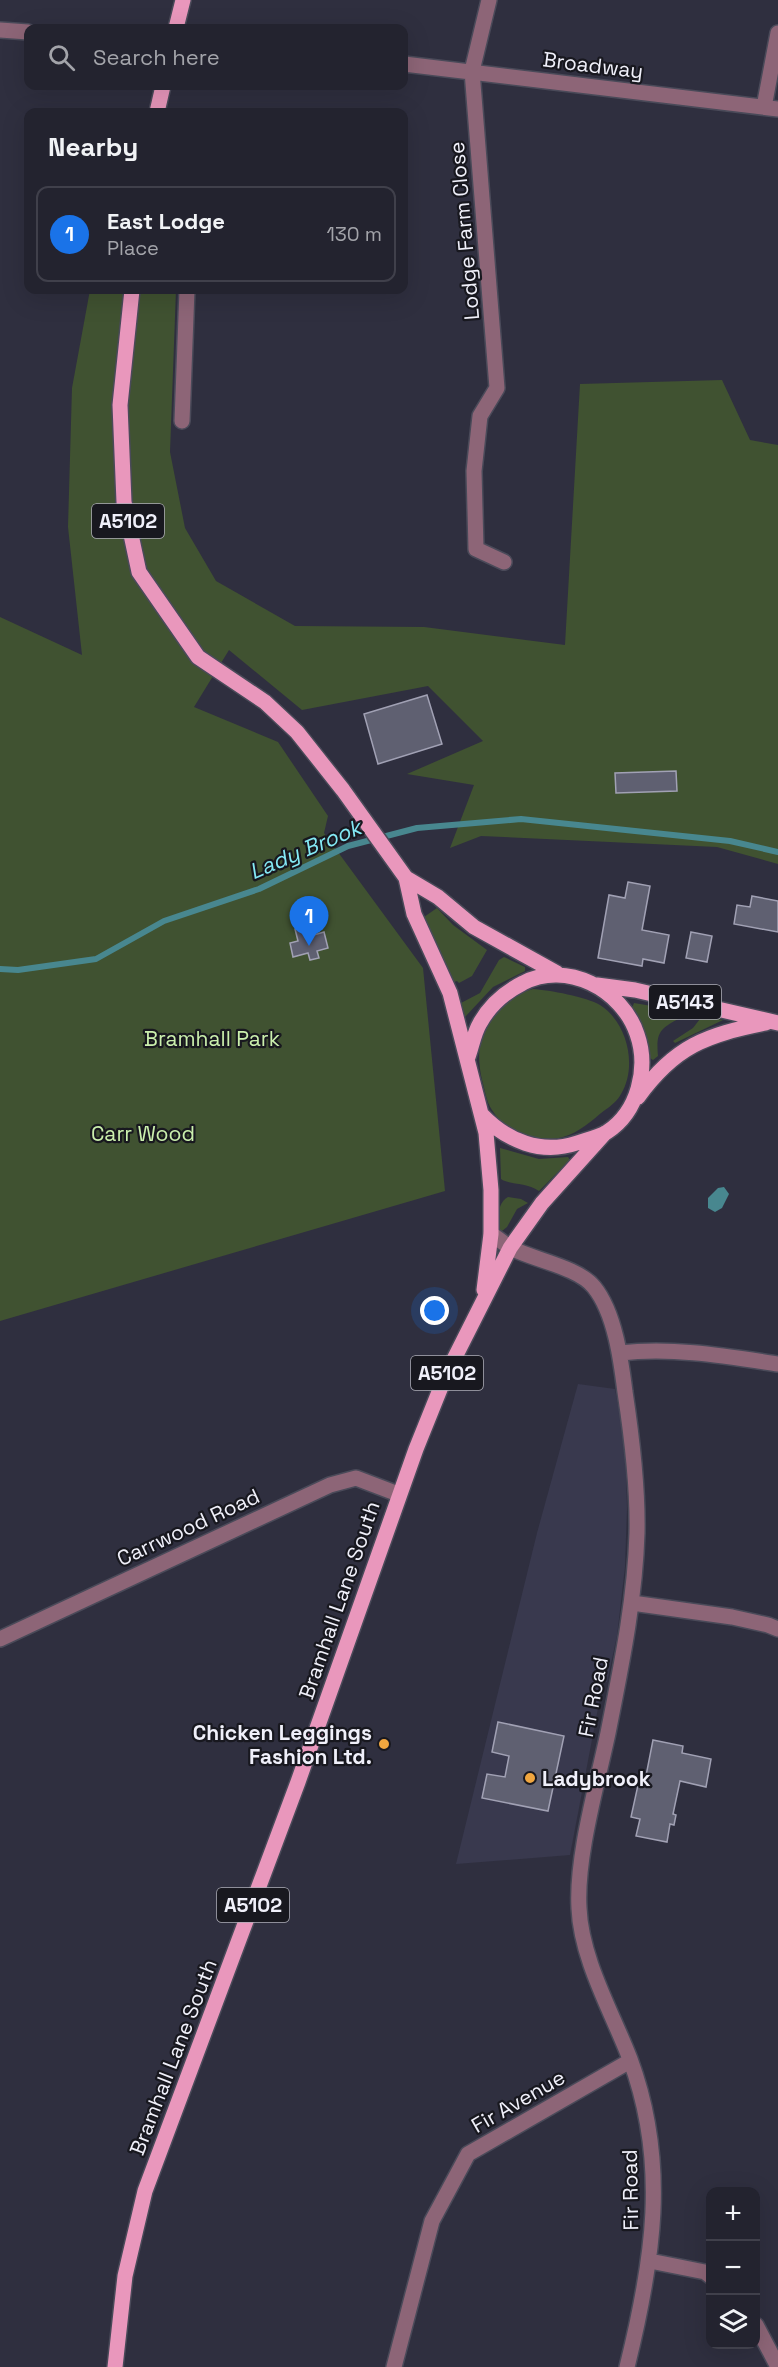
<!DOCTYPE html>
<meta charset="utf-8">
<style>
:root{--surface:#23232f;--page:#2b2b37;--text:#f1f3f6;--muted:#a3a4aa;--line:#40404b;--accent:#1a73e8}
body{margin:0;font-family:"Space Grotesk",sans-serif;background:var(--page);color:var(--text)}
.controls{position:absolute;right:18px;bottom:18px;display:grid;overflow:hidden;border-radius:12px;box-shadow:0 6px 24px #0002}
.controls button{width:54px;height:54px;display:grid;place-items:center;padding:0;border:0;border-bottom:2px solid var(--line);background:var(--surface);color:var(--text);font:30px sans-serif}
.you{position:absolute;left:435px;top:1311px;width:21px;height:21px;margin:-15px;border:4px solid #fff;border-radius:50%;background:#1a73e8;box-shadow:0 0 0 9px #1a73e833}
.badge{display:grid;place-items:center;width:39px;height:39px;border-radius:50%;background:var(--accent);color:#fff;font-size:20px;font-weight:700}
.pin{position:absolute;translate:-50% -50px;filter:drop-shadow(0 2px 3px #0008)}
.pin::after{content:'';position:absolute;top:32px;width:21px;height:18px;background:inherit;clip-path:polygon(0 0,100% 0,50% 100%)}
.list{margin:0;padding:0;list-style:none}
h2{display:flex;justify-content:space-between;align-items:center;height:78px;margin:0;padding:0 24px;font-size:26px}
h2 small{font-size:20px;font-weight:400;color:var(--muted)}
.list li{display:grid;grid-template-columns:39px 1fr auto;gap:18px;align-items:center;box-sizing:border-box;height:96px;margin:0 12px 12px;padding:0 12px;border:2px solid var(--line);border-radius:12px}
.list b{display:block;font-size:22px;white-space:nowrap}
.list p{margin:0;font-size:20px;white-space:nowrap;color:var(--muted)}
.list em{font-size:20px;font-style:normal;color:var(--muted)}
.icon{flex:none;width:33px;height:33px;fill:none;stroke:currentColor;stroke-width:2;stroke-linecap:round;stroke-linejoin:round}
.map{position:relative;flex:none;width:778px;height:2367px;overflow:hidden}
.search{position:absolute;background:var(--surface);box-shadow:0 6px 24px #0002;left:24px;top:24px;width:384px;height:66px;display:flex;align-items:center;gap:15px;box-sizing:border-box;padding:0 21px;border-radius:12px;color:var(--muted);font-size:22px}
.panel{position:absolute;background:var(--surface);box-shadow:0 6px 24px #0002;left:24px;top:108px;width:384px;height:186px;border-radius:12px}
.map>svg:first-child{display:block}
.built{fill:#39394e}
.green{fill:#405231}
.water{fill:#48878f}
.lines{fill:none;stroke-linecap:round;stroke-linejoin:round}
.stream{stroke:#48878f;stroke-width:6}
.building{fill:#5f6071;stroke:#a1a1b4;stroke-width:1.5}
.minor-casing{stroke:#4a4a59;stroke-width:18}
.major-casing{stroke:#4a4a59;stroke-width:18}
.minor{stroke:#8d6577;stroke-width:15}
.major{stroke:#e997bc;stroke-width:15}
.poi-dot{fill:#f0a63f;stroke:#18181f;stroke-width:2}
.labels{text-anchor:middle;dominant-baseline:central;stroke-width:4.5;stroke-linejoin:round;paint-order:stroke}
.shield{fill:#18181f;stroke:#afafb8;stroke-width:1.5}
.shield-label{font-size:20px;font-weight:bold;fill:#f0f0fa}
.street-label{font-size:21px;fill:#f0f0fa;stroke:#18181f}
.park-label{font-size:21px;fill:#cbf0ad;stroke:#18181f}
.poi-label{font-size:21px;font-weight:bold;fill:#f0f0fa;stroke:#18181f;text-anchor:end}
.water-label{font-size:22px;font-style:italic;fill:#84e9f5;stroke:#18181f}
</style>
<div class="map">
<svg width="778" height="2367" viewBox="0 0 778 2367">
<rect width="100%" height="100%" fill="#2f2f3f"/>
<!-- built -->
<path class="built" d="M578,1384L615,1389L625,1443L627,1508L625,1567L617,1636L607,1682H603L570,1855L456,1864L537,1533Z"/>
<!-- green -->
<path class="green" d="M90,290H176L170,452L185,528L216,581L295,626L424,627L565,645L580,384L722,380L750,440L778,445V864L717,847L481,836L450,848L474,785L407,774L483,741L428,686L302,710L229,650L194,707L278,742L328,816L324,833L423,968L445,1191L0,1321V617L82,655L68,527L72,388Z
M437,908L453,925L487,950L472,976L459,983L457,981L454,982L424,917Z
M504,957L525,967V971L493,987L465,1017L461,1003L480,993L499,960Z
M533,989C549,990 587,997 600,1005C627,1022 638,1066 621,1094C618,1100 611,1106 605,1110C592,1120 579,1133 563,1137C537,1144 507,1134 492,1110C486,1101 485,1090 482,1080C472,1036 488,1001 533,989Z
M634,1003L681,1011L680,1018C659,1029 656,1033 658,1056L653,1060L650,1058L640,1025L632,1008Z
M703,1015L723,1020L675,1043L673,1041L693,1028Z
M500,1148L539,1159L568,1157L570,1160L539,1191C526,1182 509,1185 501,1179Z
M508,1197L521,1199L528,1203L517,1209L507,1227L502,1231L499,1230C498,1218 497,1203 508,1197Z"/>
<!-- water -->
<path class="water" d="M724,1187L729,1194L722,1208L715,1212L708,1208V1198L718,1188Z"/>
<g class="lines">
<!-- stream -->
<path class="stream" d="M0,969L18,970L96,959L164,921L259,889L348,846L417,828L521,819L730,841L778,852"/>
</g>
<!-- building -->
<path class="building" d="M427,695L442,744L378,764L364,714Z
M676,771L677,791L616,793L615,773Z
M628,882L650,886L642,930L669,935L664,963L643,959L642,966L598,958L609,895L625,898Z
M752,896L778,901V932L734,924L737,905L750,907Z
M307,926L310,936L324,932L328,948L317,951L319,958L310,960L308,953L293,957L290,943L298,941L295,929Z
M691,932L712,936L707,962L686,958Z
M498,1722L564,1736L548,1811L482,1798L487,1774L505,1777L509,1756L492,1752Z
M653,1740L683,1746L682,1753L711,1759L706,1787L680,1781L673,1814L676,1815L674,1825L670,1824L667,1842L636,1836L640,1819L631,1817L638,1785L644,1786Z"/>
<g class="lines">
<!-- minor casing -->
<g class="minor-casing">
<path id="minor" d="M489,0L472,71L497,388L480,416L474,471L476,549L504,562
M0,30L28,32
M404,64L778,109
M764,107L778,33
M182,421L187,290
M491,1234C498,1238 504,1244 511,1248C534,1260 578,1267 594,1287C615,1313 621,1360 625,1392C632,1438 638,1486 637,1533C635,1601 621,1667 608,1733C597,1785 576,1857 579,1908C581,1959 612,2012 630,2059C669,2164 653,2262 627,2367
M620,1353C673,1347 725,1356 778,1364
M632,1603L732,1617L768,1625L778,1629
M0,1639L330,1485L356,1478L398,1494
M650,2261L705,2272L710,2276
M756,2325L778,2367
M394,2367L432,2221L468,2154L630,2061"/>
</g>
<!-- major casing -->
<g class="major-casing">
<path id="major" d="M176,28L183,0
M157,112L163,86
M132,290L120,405L124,502L139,572L198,657L265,702L297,732L343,790L406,878L438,897L474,927L557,973
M406,878L414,914L450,993L486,1133L491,1190V1234L484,1290
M597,985L635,990L778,1023
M468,1057C472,1046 474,1033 480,1023C490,1005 505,992 523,983C566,960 622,989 637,1034C649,1068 638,1112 607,1132C599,1137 586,1140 577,1143C541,1155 507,1141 482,1115
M638,1097C675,1046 706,1035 766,1023
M115,2367L125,2276L145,2191L298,1782L416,1449L445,1377L510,1248L542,1203L605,1133"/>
</g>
<!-- minor -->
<use href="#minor" class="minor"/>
<!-- major -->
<use href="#major" class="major"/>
</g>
<!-- markers -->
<g class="poi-dot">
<circle cx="384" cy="1744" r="6"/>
<circle cx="530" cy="1778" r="6"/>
</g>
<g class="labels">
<!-- shield labels -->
<g class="shield">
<rect x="92" y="504" width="72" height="34" rx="4.5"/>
<rect x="649" y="985" width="72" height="34" rx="4.5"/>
<rect x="411" y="1356" width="72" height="34" rx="4.5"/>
<rect x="217" y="1888" width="72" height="34" rx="4.5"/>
</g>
<g class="shield-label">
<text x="128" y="521">A5102</text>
<text x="685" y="1002">A5143</text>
<text x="447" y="1373">A5102</text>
<text x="253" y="1905">A5102</text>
</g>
<!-- street labels -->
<g class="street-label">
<text transform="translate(593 65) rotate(7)">Broadway</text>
<text transform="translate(464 231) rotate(-95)">Lodge Farm Close</text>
<text transform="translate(188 1527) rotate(-25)">Carrwood Road</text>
<text transform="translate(339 1600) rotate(-71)">Bramhall Lane South</text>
<text transform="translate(593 1697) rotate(-79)">Fir Road</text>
<text transform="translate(173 2057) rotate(-69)">Bramhall Lane South</text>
<text transform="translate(518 2101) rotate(-30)">Fir Avenue</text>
<text transform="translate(630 2190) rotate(-91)">Fir Road</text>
</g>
<!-- park labels -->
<g class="park-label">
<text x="212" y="1038">Bramhall Park</text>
<text x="143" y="1133">Carr Wood</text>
</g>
<!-- poi labels -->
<g class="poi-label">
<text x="372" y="1732">Chicken Leggings<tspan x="372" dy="24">Fashion Ltd.</tspan></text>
<text x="542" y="1778" text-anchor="start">Ladybrook</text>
</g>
<!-- water labels -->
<g class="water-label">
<text transform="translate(305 849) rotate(-23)">Lady Brook</text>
</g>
</g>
</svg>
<div class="controls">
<button>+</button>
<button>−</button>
<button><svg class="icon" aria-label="layers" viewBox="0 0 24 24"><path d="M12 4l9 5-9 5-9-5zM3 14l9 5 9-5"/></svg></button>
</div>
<div class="you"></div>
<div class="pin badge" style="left:309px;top:946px">1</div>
<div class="search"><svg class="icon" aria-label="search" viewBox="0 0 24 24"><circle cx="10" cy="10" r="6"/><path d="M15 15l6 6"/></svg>Search here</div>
<section class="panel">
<h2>Nearby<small></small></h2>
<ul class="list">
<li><span class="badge">1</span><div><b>East Lodge</b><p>Place</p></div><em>130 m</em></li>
</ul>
</section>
</div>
